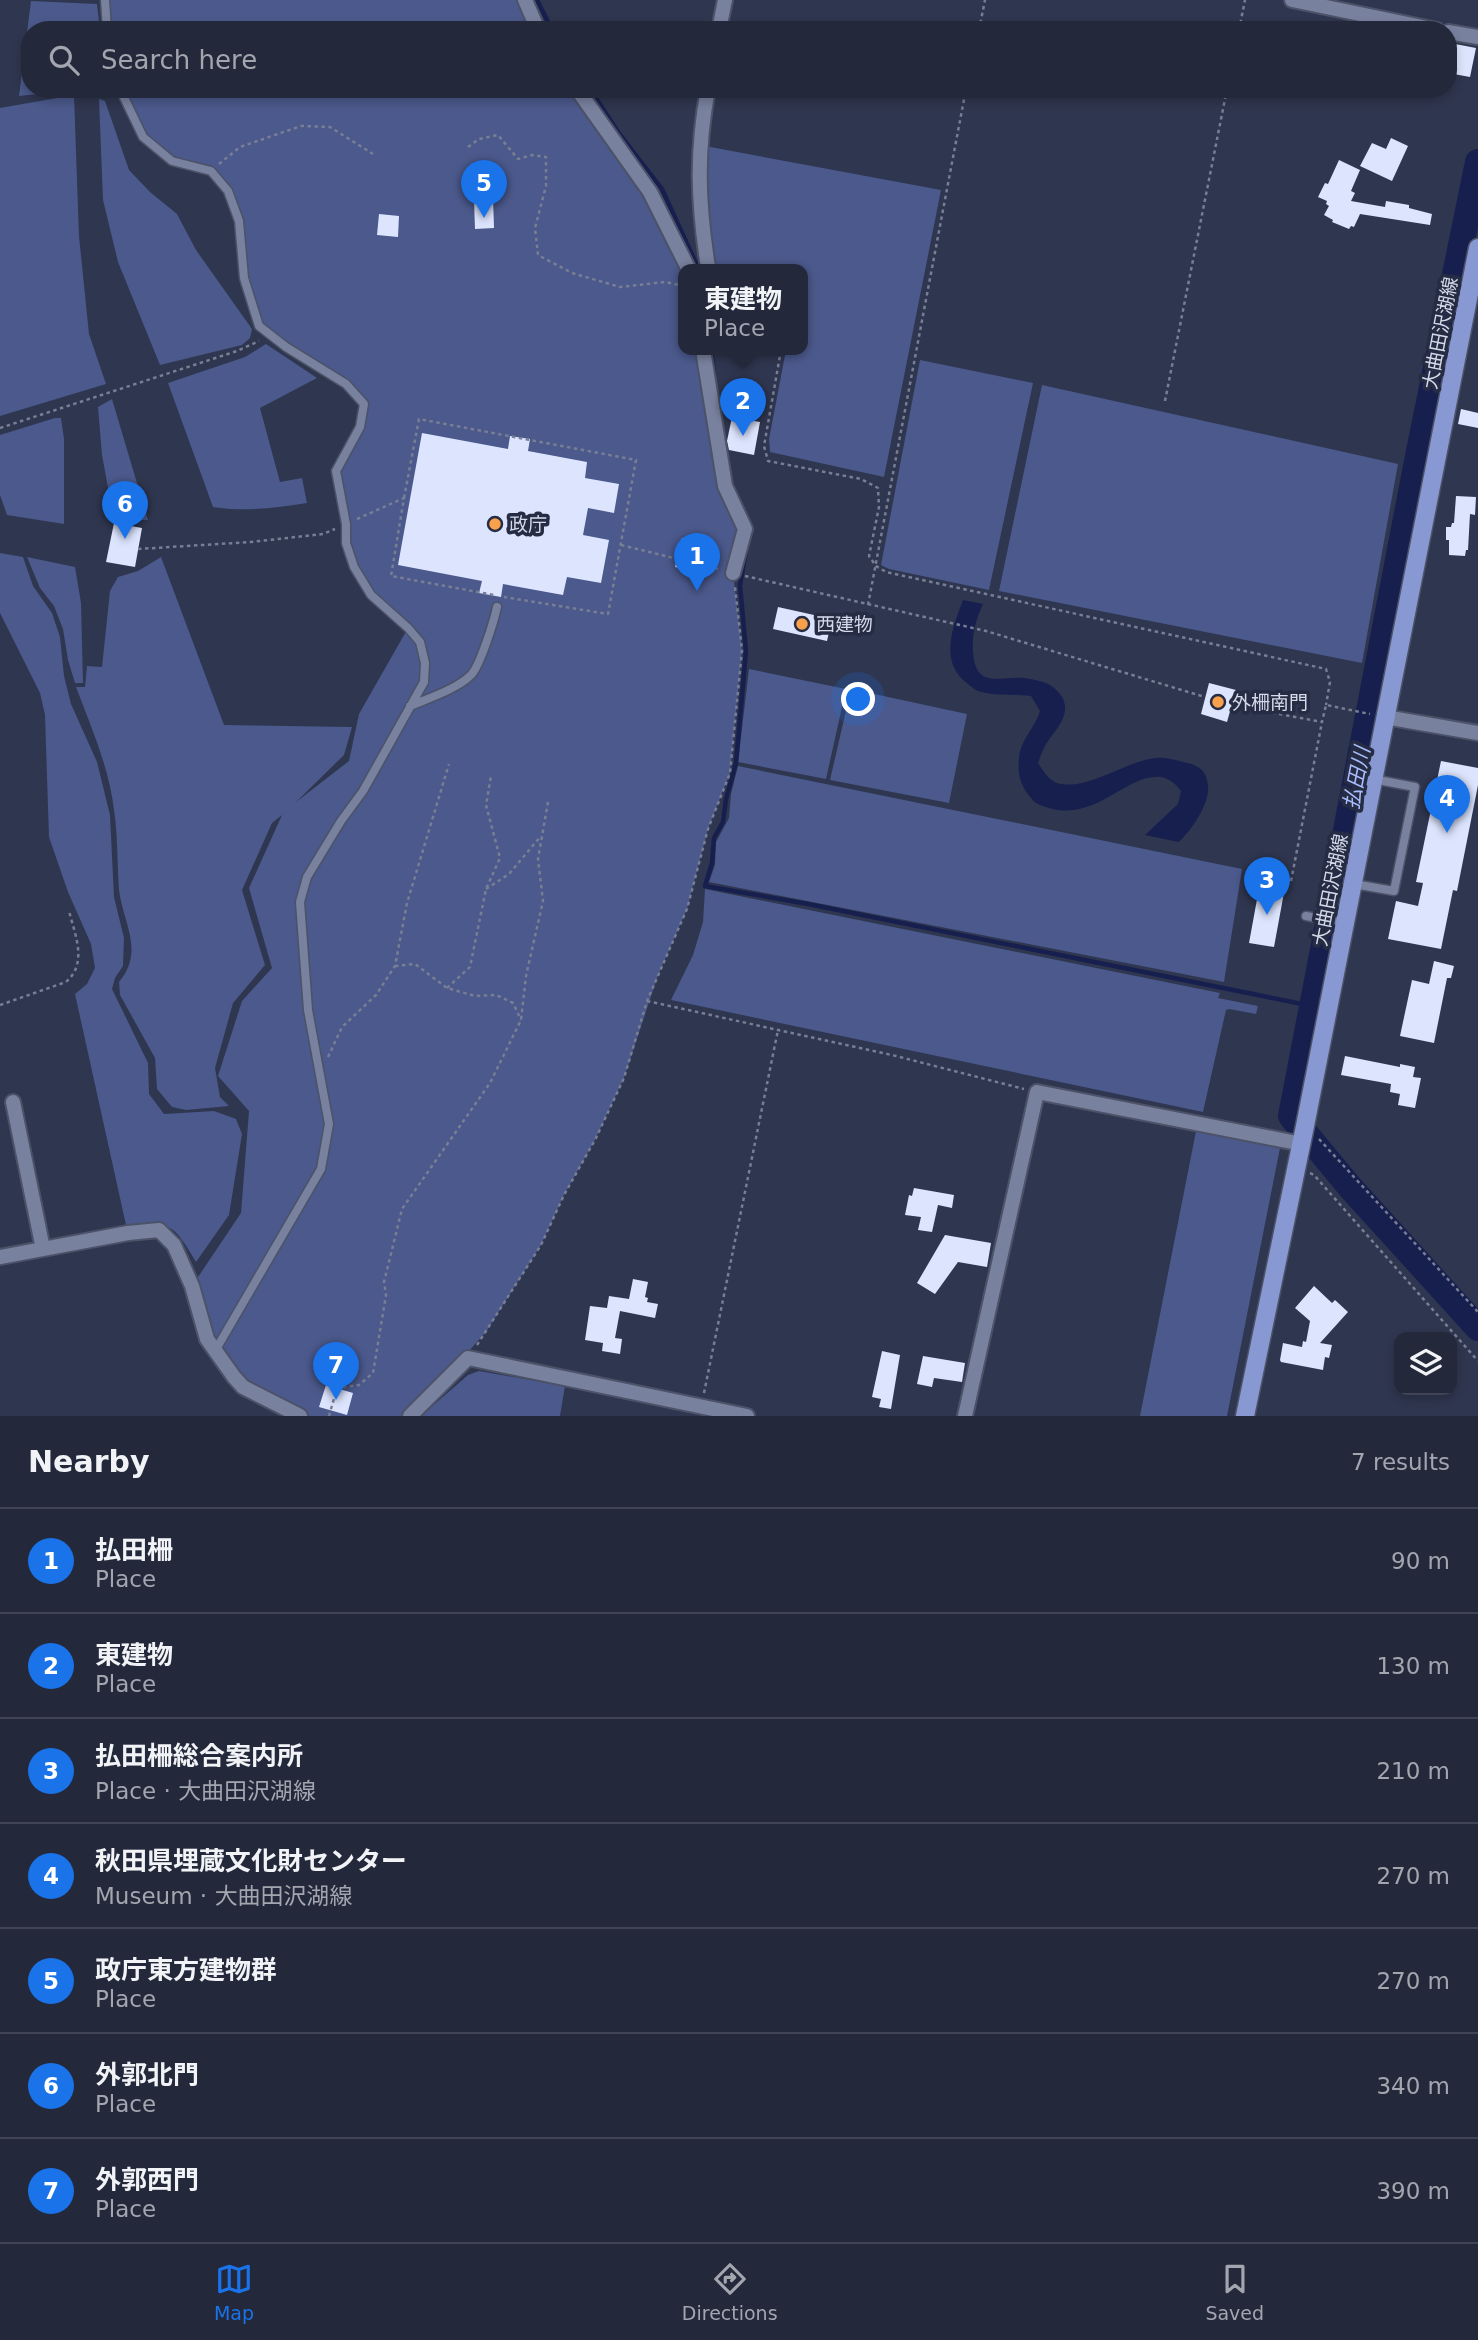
<!DOCTYPE html>
<meta charset="utf-8">
<style>
:root{--surface:#23283b;--page:#2b3042;--text:#f1f3f6;--muted:#a3a6af;--line:#404455;--accent:#1a73e8}
body{margin:0;font-family:"DejaVu Sans","Noto Sans JP",sans-serif;background:var(--page);color:var(--text)}
.controls{position:absolute;right:21px;bottom:21px;display:grid;overflow:hidden;border-radius:14px;box-shadow:0 4px 10px #0003}
.controls button{width:63px;height:63px;display:grid;place-items:center;padding:0;border:0;border-bottom:2px solid var(--line);background:var(--surface);color:var(--text);font:35px sans-serif}
.you{position:absolute;left:859px;top:700px;width:24px;height:24px;margin:-18px;border:5px solid #fff;border-radius:50%;background:#1a73e8;box-shadow:0 0 0 10px #1a73e833}
.badge{display:grid;place-items:center;width:46px;height:46px;border-radius:50%;background:var(--accent);color:#fff;font-size:23px;font-weight:700}
.pin{position:absolute;translate:-50% -58px;filter:drop-shadow(0 2px 4px #0008)}
.pin::after{content:'';position:absolute;top:37px;width:24px;height:21px;background:inherit;clip-path:polygon(0 0,100% 0,50% 100%)}
.popup{position:absolute;left:678px;top:264px;width:130px;height:91px;box-sizing:border-box;display:grid;place-content:center;border-radius:14px;background:var(--surface);filter:drop-shadow(0 2px 5px #0005);font-size:23px;white-space:nowrap;color:var(--muted)}
.popup b{font-size:26px;color:var(--text)}
.popup::after{content:'';position:absolute;left:50%;top:100%;margin-left:-14px;border:14px solid transparent;border-top-color:var(--surface)}
.list{margin:0;padding:0;list-style:none}
h2{display:flex;justify-content:space-between;align-items:center;height:91px;margin:0;padding:0 28px;font-size:30px}
h2 small{font-size:23px;font-weight:400;color:var(--muted)}
.list li{display:grid;grid-template-columns:46px 1fr auto;gap:21px;align-items:center;box-sizing:border-box;height:105px;padding:0 28px;border-top:2px solid var(--line)}
.list b{display:block;font-size:26px;white-space:nowrap}
.list p{margin:0;font-size:23px;white-space:nowrap;color:var(--muted)}
.list em{font-size:23px;font-style:normal;color:var(--muted)}
.icon{flex:none;width:38px;height:38px;fill:none;stroke:currentColor;stroke-width:2;stroke-linecap:round;stroke-linejoin:round}
.map{position:relative;flex:none;width:1478px;height:1416px;overflow:hidden}
.search{position:absolute;background:var(--surface);box-shadow:0 4px 10px #0003;left:21px;right:21px;top:21px;height:77px;display:flex;align-items:center;gap:18px;box-sizing:border-box;padding:0 24px;border-radius:28px;color:var(--muted);font-size:26px}
.sheet{height:826px;background:var(--surface)}
nav{display:flex;justify-content:space-around;align-items:center;box-sizing:border-box;height:98px;border-top:2px solid var(--line);background:var(--surface);font-size:19px;color:var(--muted)}
nav a{display:grid;justify-items:center;gap:4px}
nav .on{color:var(--accent)}
.map>svg:first-child{display:block}
.green{fill:#4b598c}
.water{fill:#171f4f}
.lines{fill:none;stroke-linecap:round;stroke-linejoin:round}
.stream{stroke:#171f4f;stroke-width:4.5}
.river{stroke:#171f4f;stroke-width:26}
.building{fill:#dde5fe}
.service-casing{stroke:#4c5267;stroke-width:11}
.minor-casing{stroke:#4c5267;stroke-width:18}
.primary-casing{stroke:#4c5267;stroke-width:21}
.path{stroke:#787e93;stroke-width:2.5;stroke-dasharray:3.5 3.5;stroke-linecap:butt}
.service{stroke:#78819e;stroke-width:8}
.minor{stroke:#78819e;stroke-width:14}
.primary{stroke:#8798d2;stroke-width:18}
.poi-dot{fill:#f9a04c;stroke:#252c44;stroke-width:2.5}
.labels{text-anchor:middle;dominant-baseline:central;stroke-width:7;stroke-linejoin:round;paint-order:stroke}
.street-label{font-size:19px;fill:#d5daea;stroke:#252c44}
.poi-label{font-size:19px;fill:#d5daea;stroke:#252c44;text-anchor:start}
.water-label{font-size:21px;font-style:italic;fill:#aabdff;stroke:#252c44}
</style>
<div class="map">
<svg width="1478" height="1416" viewBox="0 0 1478 1416">
<rect width="100%" height="100%" fill="#2f364f"/>
<!-- green -->
<path class="green" d="M105,0H525L538,30H107Z
M31,1L97,4L100,30H30V89H83L19,96Z
M120,89H577L650,192L684,270V350H703L725,486L745,529L733,573L742,650L730,773L708,829L687,909L657,978L624,1078L596,1138L564,1195L541,1245L486,1332L410,1416H300L243,1387L215,1351L192,1286L241,1213L249,1111L218,1076L242,1001L272,968L249,888L282,815L272,823L242,890L265,965L233,1003L215,1068L220,1097L229,1106L186,1110L172,1107L157,1089L155,1058L120,995L119,982C145,951 123,923 119,890C117,864 118,837 114,810C109,767 91,727 76,687H85L87,666L102,667L110,591L118,577L138,571L161,557L224,725L352,727L344,755L296,802L349,761L359,714L408,628L371,595L354,567L336,471L360,427L364,404L346,384L259,326L244,278L239,222L228,191L211,171L172,161L143,137Z
M74,95L79,236L89,334L106,384L0,416V108Z
M99,99L105,101L129,170L150,192L177,214L196,250L252,329L250,338L242,345L160,365L118,262L103,200Z
M705,146L941,190L884,477L770,452L769,439L786,350H802V270H713Z
M266,344L317,378L260,408L280,482L302,478L307,503C277,508 243,512 213,507L168,383L245,357Z
M920,360L1033,383L989,590L889,569L881,565Z
M1042,385L1398,464L1362,663L999,591Z
M112,399L148,520H123L111,504L102,455L98,407Z
M55,418H61L64,439V524L7,515L0,495V435Z
M0,553L23,557L33,586L52,613L60,637L64,676L71,704L97,762L110,815L114,897L124,938L123,966L115,978L112,989L148,1063L149,1094L164,1114L214,1111L236,1119L242,1134L229,1215L196,1262C172,1222 173,1224 126,1225L75,994L87,984L95,968L91,944L68,892L49,837L45,715L40,693L0,613Z
M27,557L75,567L81,603L83,683H75L68,660L63,629L54,606L40,588Z
M749,669L846,689L826,779L738,762Z
M851,689L967,714L949,803L830,780Z
M738,766L1242,869L1224,982L709,882L715,865L716,842L729,818L731,794Z
M705,889L1220,993L1218,998L1258,1006L1256,1014L1229,1009L1226,1010L1203,1112L671,1000L693,955L703,922Z
M1196,1131L1280,1148L1227,1416H1140Z
M479,1371L565,1386L560,1416H421L468,1375Z"/>
<!-- water -->
<path class="water" d="M963,600L983,604C976,619 972,633 973,651C975,690 1000,676 1024,678C1033,679 1042,681 1050,685C1057,690 1064,696 1065,706C1066,723 1051,734 1044,748C1041,753 1040,758 1038,763C1043,770 1048,780 1057,783C1086,792 1128,760 1156,758C1164,757 1175,760 1183,762C1198,765 1206,769 1208,785C1210,804 1192,829 1179,842L1145,835L1178,804L1181,791C1176,784 1169,778 1160,777C1126,774 1096,822 1049,808C1042,806 1035,804 1031,798C1021,787 1017,774 1019,759C1020,740 1035,728 1040,711L1031,696C1014,694 998,696 982,692C976,691 973,688 968,684C939,663 952,629 963,600Z"/>
<g class="lines">
<!-- stream -->
<path class="stream" d="M537,0L552,30
M590,89L618,132L662,189L699,270
M711,350L714,374
M746,551L740,585L746,651L736,763L726,799L723,822L714,838L712,863L705,886L808,904L1312,1006"/>
<!-- river -->
<path class="river" d="M1478,162L1419,451L1291,1116L1350,1187L1478,1328"/>
</g>
<!-- building -->
<path class="building" d="M1450,43L1476,48L1470,77L1448,73Z
M1391,138L1408,146L1392,181L1360,166L1372,143L1386,149Z
M1339,160L1360,170L1351,191L1355,193L1351,201L1385,207L1386,201L1409,205V208L1432,214L1430,225L1360,214L1354,227L1351,226L1349,229L1332,222L1333,220L1324,215L1329,206L1326,204L1327,201L1318,197L1325,183L1328,184Z
M494,168L496,198H493L494,228L475,229L473,169Z
M379,214L399,216L398,237L377,235Z
M1461,409L1478,413V428L1458,424Z
M732,417L760,422L754,455L729,450L727,441Z
M422,433L508,449L510,436L530,439L528,451L587,462L585,478L619,484L614,513L588,508L583,535L609,540L601,583L567,577L563,595L503,584L501,597L479,593L482,581L398,565Z
M1456,496L1476,497L1475,515L1470,514L1468,550H1466L1465,556L1449,555V540H1446V527H1451L1452,523H1454Z
M114,523L142,528L135,567L106,562Z
M682,538L708,544L700,574L675,567Z
M778,607L832,619L827,641L773,629Z
M1209,683L1236,690L1227,722L1201,714Z
M1441,761L1478,768V785L1457,891L1453,890L1441,949L1388,939L1396,901L1418,906L1423,883L1416,882Z
M1260,883L1285,887L1274,947L1249,943Z
M1434,961L1454,966L1451,978H1447L1434,1043L1400,1036L1412,980L1429,984Z
M1345,1056L1400,1067V1064L1415,1067L1413,1077L1421,1078L1415,1108L1398,1105L1400,1094L1390,1092L1391,1084L1341,1075Z
M914,1188L954,1195L952,1208L938,1205L932,1232L918,1230L921,1217L905,1215L909,1195L912,1196Z
M945,1235L991,1243L987,1267L958,1262L935,1294L917,1283Z
M633,1279L648,1282L645,1297L648,1298L647,1302L658,1304L655,1318L620,1311L615,1338L622,1339L620,1354L602,1351L603,1343L585,1340L590,1306L607,1308L609,1296L629,1299Z
M1314,1286L1332,1303L1335,1300L1348,1312L1320,1343L1332,1345L1329,1358L1325,1357L1323,1370L1281,1362L1280,1360L1283,1343L1302,1347L1303,1341L1306,1342L1310,1321L1295,1308Z
M882,1351L900,1355L891,1409L879,1407L881,1399L872,1397Z
M923,1356L965,1363L962,1382L934,1378L932,1387L917,1384Z
M326,1385L353,1393L347,1415L319,1407Z"/>
<g class="lines">
<!-- service casing -->
<g class="service-casing">
<path id="service" d="M105,0L107,30
M120,89L143,137L172,161L211,171L228,191L239,221L244,278L259,326L286,347L346,384L364,404L360,427L336,471L346,524V543L354,567L371,595L408,628L420,642L425,663L424,682L363,791L341,821L307,877L300,902L308,1010L329,1124L321,1169L215,1351
M410,706C429,698 457,689 471,675C480,666 494,621 497,607
M1354,884L1394,891L1415,787L1373,779
M1306,916L1345,923"/>
</g>
<!-- minor casing -->
<g class="minor-casing">
<path id="minor" d="M525,0L538,30
M1292,0L1437,30
M719,30L725,0
M1448,32L1478,37
M577,89L650,192L689,270
M708,89C696,152 698,204 708,267
M703,350L725,486L745,529L733,573
M1385,717L1478,733
M13,1102L43,1249
M0,1257L128,1233L159,1230L174,1245L192,1286L207,1339L234,1377L243,1387L300,1416
M410,1416L468,1358L747,1416
M965,1416L1037,1092L1302,1144"/>
</g>
<!-- primary casing -->
<g class="primary-casing">
<path id="primary" d="M1245,1416L1305,1126L1478,248"/>
</g>
<!-- path -->
<path class="path" d="M979,30L985,0
M1239,30L1245,0
M468,147L479,139L498,135L518,159L532,155L546,157V186L535,228L538,255L572,273L620,287L665,282L684,286
M219,164L240,147L301,126L330,127L373,154
M781,350L764,446L768,461L861,479L878,488L879,507L869,556L876,566L886,572L1326,669L1330,682L1326,705
M1165,401L1227,89
M0,428L237,351L259,341
M404,498L419,419L636,460L608,614L504,597
M357,519L404,498L391,576L494,595
M621,545L718,569
M138,549L251,542L323,534L335,529
M745,576L986,631L1205,697
M868,605L966,89
M1231,705L1322,722L1326,705L1370,714
M1291,881L1322,722
M486,889L509,874L541,836
M395,966L415,964L447,988L475,996L496,995L513,1003L521,1020
M447,988L470,967L486,889L500,858L486,805L491,776
M647,1001L896,1056L1024,1089
M0,1005L66,982C88,963 75,935 69,911
M328,1057L342,1027L376,995L395,966L407,903L449,764
M1319,1139L1478,1312
M1310,1173L1314,1175L1478,1361
M477,1345L541,1245L564,1195L596,1138L624,1078L647,1001L687,909L708,829L730,773L742,650L735,587
M704,1393L778,1030
M329,1416L337,1388L359,1385L373,1373L386,1295L384,1282L402,1209L490,1083L521,1020L526,976L543,901L538,859L548,802"/>
<!-- service -->
<use href="#service" class="service"/>
<!-- minor -->
<use href="#minor" class="minor"/>
<!-- primary -->
<use href="#primary" class="primary"/>
</g>
<!-- markers -->
<g class="poi-dot">
<circle cx="495" cy="524" r="7"/>
<circle cx="802" cy="624" r="7"/>
<circle cx="1218" cy="702" r="7"/>
</g>
<g class="labels">
<!-- street labels -->
<g class="street-label">
<text transform="translate(1440 333) rotate(-79)">大曲田沢湖線</text>
<text transform="translate(1330 890) rotate(-79)">大曲田沢湖線</text>
</g>
<!-- poi labels -->
<g class="poi-label">
<text x="509" y="524">政庁</text>
<text x="816" y="624">西建物</text>
<text x="1232" y="702">外柵南門</text>
</g>
<!-- water labels -->
<g class="water-label">
<text transform="translate(1357 778) rotate(-79)">払田川</text>
</g>
</g>
</svg>
<div class="controls">
<button><svg class="icon" aria-label="layers" viewBox="0 0 24 24"><path d="M12 4l9 5-9 5-9-5zM3 14l9 5 9-5"/></svg></button>
</div>
<div class="you"></div>
<div class="pin badge" style="left:697px;top:591px">1</div>
<div class="pin badge" style="left:743px;top:436px">2</div>
<div class="popup"><b>東建物</b>Place</div>
<div class="pin badge" style="left:1267px;top:915px">3</div>
<div class="pin badge" style="left:1447px;top:833px">4</div>
<div class="pin badge" style="left:484px;top:218px">5</div>
<div class="pin badge" style="left:125px;top:539px">6</div>
<div class="pin badge" style="left:336px;top:1400px">7</div>
<div class="search"><svg class="icon" aria-label="search" viewBox="0 0 24 24"><circle cx="10" cy="10" r="6"/><path d="M15 15l6 6"/></svg>Search here</div>
</div>
<section class="sheet">
<h2>Nearby<small>7 results</small></h2>
<ul class="list">
<li><span class="badge">1</span><div><b>払田柵</b><p>Place</p></div><em>90 m</em></li>
<li><span class="badge">2</span><div><b>東建物</b><p>Place</p></div><em>130 m</em></li>
<li><span class="badge">3</span><div><b>払田柵総合案内所</b><p>Place · 大曲田沢湖線</p></div><em>210 m</em></li>
<li><span class="badge">4</span><div><b>秋田県埋蔵文化財センター</b><p>Museum · 大曲田沢湖線</p></div><em>270 m</em></li>
<li><span class="badge">5</span><div><b>政庁東方建物群</b><p>Place</p></div><em>270 m</em></li>
<li><span class="badge">6</span><div><b>外郭北門</b><p>Place</p></div><em>340 m</em></li>
<li><span class="badge">7</span><div><b>外郭西門</b><p>Place</p></div><em>390 m</em></li>
</ul>
</section>
<nav>
<a class="on"><svg class="icon" aria-label="map" viewBox="0 0 24 24"><path d="M3 6l6-2 6 2 6-2v14l-6 2-6-2-6 2zM9 4v14M15 6v14"/></svg>Map</a>
<a><svg class="icon" aria-label="directions" viewBox="0 0 24 24"><path d="M12 3l9 9-9 9-9-9zM9 14v-3h6M13 9l2 2-2 2"/></svg>Directions</a>
<a><svg class="icon" aria-label="saved" viewBox="0 0 24 24"><path d="M7 4h10v16l-5-4-5 4z"/></svg>Saved</a>
</nav>
